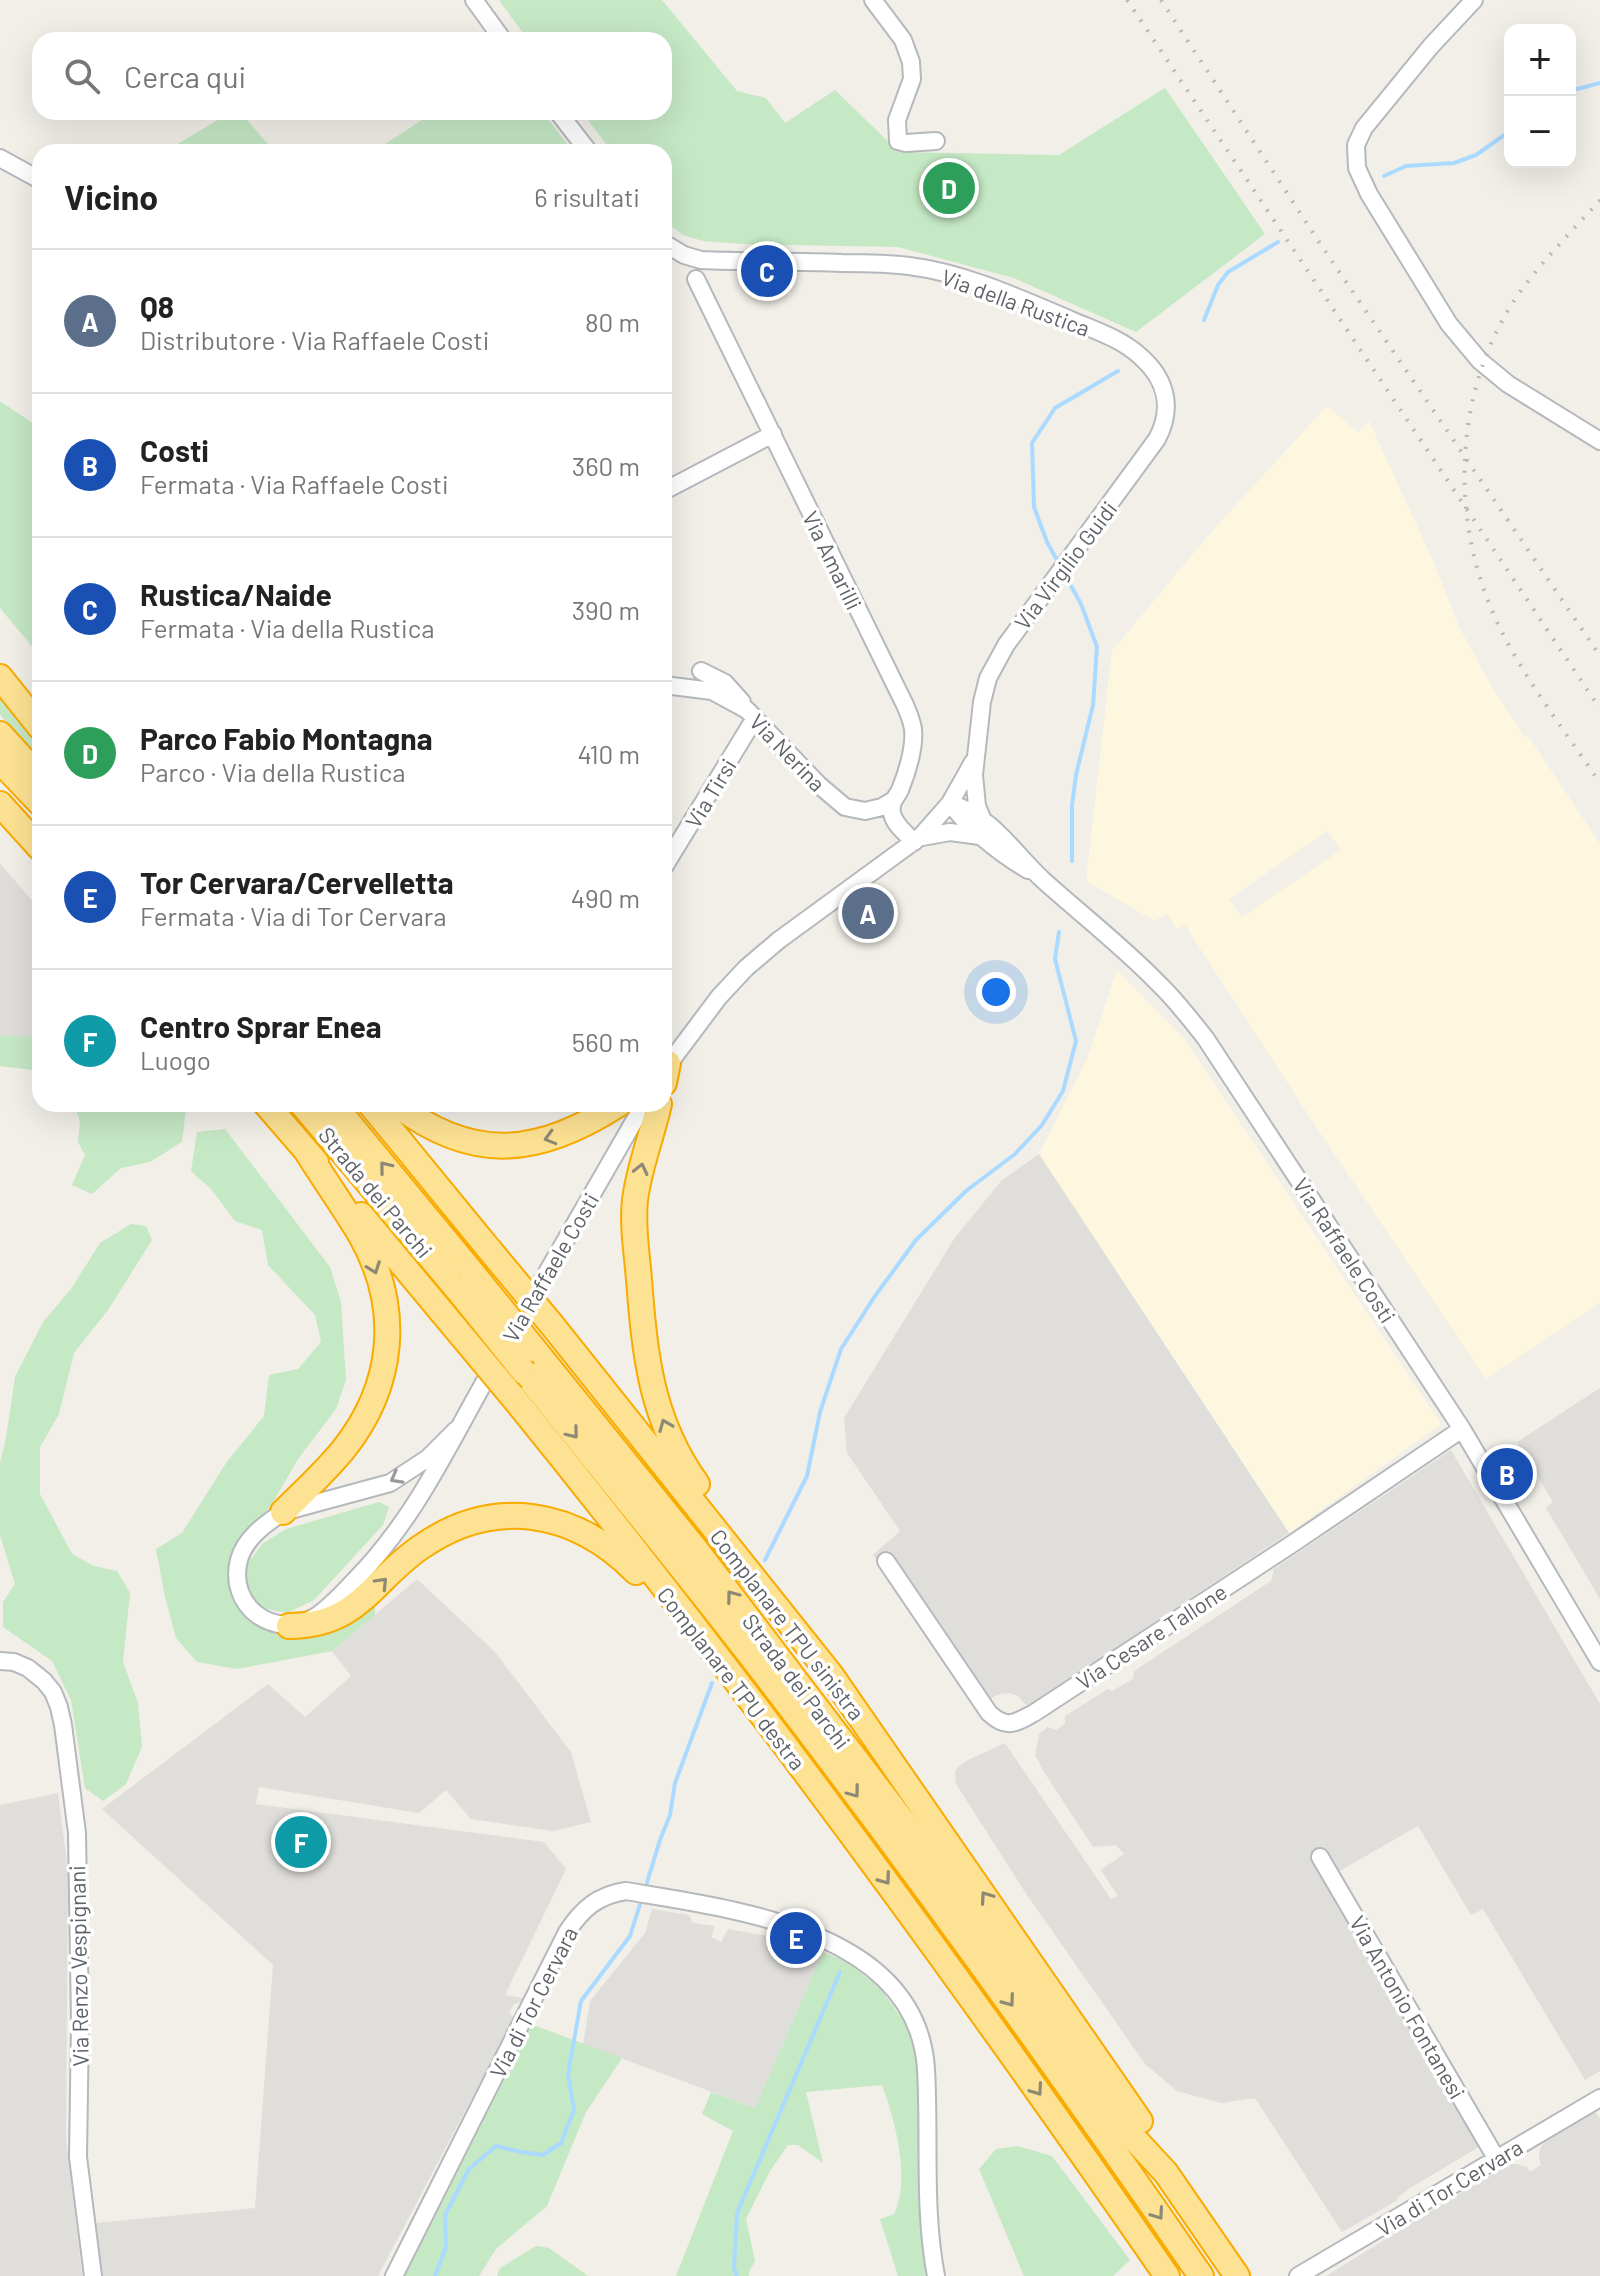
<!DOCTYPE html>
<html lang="it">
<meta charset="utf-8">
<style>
:root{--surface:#fff;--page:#f2f2f2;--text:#222;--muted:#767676;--line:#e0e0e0;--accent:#0f766e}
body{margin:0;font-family:Barlow,sans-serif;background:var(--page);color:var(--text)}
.controls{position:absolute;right:24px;top:24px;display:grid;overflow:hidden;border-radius:16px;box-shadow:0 8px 32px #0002}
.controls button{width:72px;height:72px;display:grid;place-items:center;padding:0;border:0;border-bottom:2px solid var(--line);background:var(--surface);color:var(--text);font:40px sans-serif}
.you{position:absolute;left:996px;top:992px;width:28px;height:28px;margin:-20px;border:6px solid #fff;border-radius:50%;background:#1a73e8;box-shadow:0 0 0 12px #1a73e833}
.badge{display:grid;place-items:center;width:52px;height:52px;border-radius:50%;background:var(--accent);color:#fff;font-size:26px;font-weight:700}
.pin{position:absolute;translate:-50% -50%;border:4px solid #fff;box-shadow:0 2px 8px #0006}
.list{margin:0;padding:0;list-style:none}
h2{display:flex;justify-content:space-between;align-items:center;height:104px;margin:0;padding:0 32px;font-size:34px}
h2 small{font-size:26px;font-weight:400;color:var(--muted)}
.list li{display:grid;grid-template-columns:52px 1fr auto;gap:24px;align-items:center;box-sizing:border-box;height:144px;padding:0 32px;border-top:2px solid var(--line)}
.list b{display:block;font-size:30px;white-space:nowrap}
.list p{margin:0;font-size:26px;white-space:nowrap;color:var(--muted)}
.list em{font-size:26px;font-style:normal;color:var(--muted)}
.icon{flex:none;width:44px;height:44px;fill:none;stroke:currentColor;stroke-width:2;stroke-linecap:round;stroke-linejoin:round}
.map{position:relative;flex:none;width:1600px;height:2276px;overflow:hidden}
.search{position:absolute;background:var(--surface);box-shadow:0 8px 32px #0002;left:32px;top:32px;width:640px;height:88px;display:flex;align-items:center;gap:20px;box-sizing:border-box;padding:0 28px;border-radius:24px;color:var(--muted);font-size:30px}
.panel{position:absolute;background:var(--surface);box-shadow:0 8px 32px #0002;left:32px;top:144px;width:640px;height:968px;border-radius:24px}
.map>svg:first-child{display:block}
.commercial{fill:#fef7e0;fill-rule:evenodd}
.industrial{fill:#e0deda}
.green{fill:#c5e8c5}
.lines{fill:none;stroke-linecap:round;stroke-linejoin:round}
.stream{stroke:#aadaff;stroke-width:4}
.minor-casing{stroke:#b5b8bc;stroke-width:20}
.highway-casing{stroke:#f9ab00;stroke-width:28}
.minor{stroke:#fff;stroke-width:16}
.highway{stroke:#fde293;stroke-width:24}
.rail{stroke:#b6b7b8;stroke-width:4;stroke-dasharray:2 10;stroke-linecap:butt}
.highway-bridge-casing{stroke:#f9ab00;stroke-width:28;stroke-linecap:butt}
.highway-bridge{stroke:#fde293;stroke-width:24}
.oneway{stroke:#8e8975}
.oneway2{stroke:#979a9d}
.labels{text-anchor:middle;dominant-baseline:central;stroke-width:7;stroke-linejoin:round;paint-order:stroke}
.street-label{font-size:22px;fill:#5f6368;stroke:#fff}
</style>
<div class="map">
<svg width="1600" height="2276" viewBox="0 0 1600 2276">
<rect width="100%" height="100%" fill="#f1efe8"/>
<!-- commercial -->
<path class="commercial" d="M1327,406L1358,432L1369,421L1435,565L1459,627L1492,687L1525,737L1528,736L1600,844V1303L1486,1379L1313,1122L1185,925L1177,929L1166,913L1155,921L1086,881L1112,651L1213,530ZM1327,831L1341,850L1242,917L1229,899Z
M1117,970L1184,1039L1441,1424L1289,1533L1039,1154L1087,1059Z"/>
<!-- industrial -->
<path class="industrial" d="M0,863L40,910V1036H0Z
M1039,1154L1289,1533L1029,1705H1026L1018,1696L1010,1693L1000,1694L987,1700L971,1697L873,1555L900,1531L847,1453L844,1418L954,1239L1001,1181Z
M1600,1388V1599L1546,1508L1553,1502L1517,1442Z
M1451,1450L1600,1704V2071L1585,2080L1483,1909L1471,1915L1418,1826L1338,1872L1333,1865L1319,1873L1479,2147L1410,2188L1397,2198L1398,2200L1342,2232L1255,2098L1221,2103L1177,2091L1145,2064L1025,1892L956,1784L955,1772L957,1768L968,1760L1005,1743L1111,1899L1118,1896L1101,1870L1124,1854L1116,1845L1093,1847L1044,1772L1035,1755L1039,1734L1048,1727L1056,1730L1065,1724V1716L1108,1689L1112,1691L1133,1679L1134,1671L1271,1581L1274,1569Z
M417,1579L495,1652L571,1752L591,1822L553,1831L471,1819L446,1790L419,1813L259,1787L256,1804L544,1842L566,1869L505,1995L523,1998L521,2002L514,2004L509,2012L514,2018L378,2276H102L95,2223L255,2208L273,1965L102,1809L268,1684L305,1717L351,1676L332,1651Z
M58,1793L68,1872L66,2140L82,2276H0V1805Z
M652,1909L689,1915L693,1923L715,1926L711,1937L721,1942L728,1929L769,1936L823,1952L755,2108L583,2044L590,2001L645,1933Z
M1595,2112L1600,2118V2276H1326L1508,2164H1517L1527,2167L1530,2172L1541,2165L1539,2157L1540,2149L1544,2143Z"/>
<!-- green -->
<path class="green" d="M499,0H662L737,91L766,98L785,123L835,90L899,152L1059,155L1165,88L1265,234L1136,332L1014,278L898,247L742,244L703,241L683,235L664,221V152H612L582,112H664V40H528Z
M231,112H240L275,152H164Z
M434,112H543L573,152H373Z
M0,401L40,428V656L0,608Z
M0,696L40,744V758L0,715Z
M0,1036H40V1071L0,1066Z
M74,1104H183L186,1108L182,1142L150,1162L121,1168L92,1194L72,1185L85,1155L78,1142L80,1121Z
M225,1129L330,1267L341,1302L346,1380L336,1409L298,1459L271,1506L239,1546L231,1575L235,1598L248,1618L272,1632H310L358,1613L375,1608V1615L332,1651L237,1669L197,1662L176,1638L165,1597L156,1549L182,1533L226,1463L264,1416L269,1375L298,1369L321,1342L315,1315L268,1265L262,1230L235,1221L211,1189L191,1171L197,1132Z
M131,1224L146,1226L152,1240L108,1310L74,1353L59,1414L40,1447V1494L72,1554L94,1566L117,1571L130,1593L123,1662L138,1703L142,1747L126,1784L103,1801L85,1788L71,1700L52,1661L3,1627V1602L15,1584L0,1535V1463L6,1438L15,1377L43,1322L71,1289L100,1243Z
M379,1502L389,1507L383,1525L314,1600L287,1613L266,1609L254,1602L246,1589L244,1569L262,1544L286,1529Z
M823,1952L848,1962L881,1989L907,2026L919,2069L918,2153L921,2227L926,2276H898L880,2219L894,2214C911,2179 895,2120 882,2085L806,2092L823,2163L798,2145H788L770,2171L746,2219L755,2261L749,2272V2276H676L733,2131L702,2114L711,2092L755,2108Z
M528,2023L622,2058L586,2112L547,2206L496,2249L479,2276H402L501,2083Z
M1018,2146L1052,2156L1130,2260L1113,2276H1024L979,2169L996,2149Z
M536,2246L549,2248L588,2276H497L500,2268Z"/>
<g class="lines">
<!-- stream -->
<path class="stream" d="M1570,91L1600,83
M1384,176L1406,166L1454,163L1476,155L1510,131
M1204,320L1218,285L1228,272L1278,242
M1059,564L1047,542L1034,507L1032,443L1055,408L1118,371
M1065,575L1081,604L1097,647L1093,705L1076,775L1072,805V861
M765,1560L807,1476L820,1412L841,1349L875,1296L916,1240L966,1191L1015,1154L1042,1125L1063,1091L1076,1041L1055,959L1059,932
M645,1889L660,1840L670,1815L675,1783L712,1683
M435,2276L446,2247L445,2215L469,2169L496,2146L521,2152L543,2155L561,2143L574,2110L568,2074L581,2001L630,1936L642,1898
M737,2276L734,2268L737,2213L840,1972"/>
<!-- minor casing -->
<g class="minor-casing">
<path id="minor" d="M474,0L503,40
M873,0L903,40L911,62L912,79L897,120L898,141L906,143L936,141
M1474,0L1431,46L1364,128L1356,145L1357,168L1369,194L1449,324L1480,361L1508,384L1600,441
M558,112L589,152
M0,158L40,180
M664,243L684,255L701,260C748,262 795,261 842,263C864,263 887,263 909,266C965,273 1019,298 1071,320C1094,330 1122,339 1141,357C1167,380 1173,409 1157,439L1006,645L988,678L982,702L974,775L977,806L982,818
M696,279L905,705C908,712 912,721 913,729C915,747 907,773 900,790C896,798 890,802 892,813C894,825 906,833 914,842
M664,491L773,434
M701,671L725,683L742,702
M664,685L712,691L747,710L819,785L845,807L865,811L882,807L894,800
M950,803C994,818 1011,850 1043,880C1082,915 1122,946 1158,983C1176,1000 1191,1020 1206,1039L1462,1429L1600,1662
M952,806C974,833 999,853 1028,870
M922,837L950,832L980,836
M664,867L755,718
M665,1069L719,997L746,968L779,940L920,837L950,803L973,762
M511,1335L644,1104
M456,1430L428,1458L390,1483L283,1512C265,1524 245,1538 239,1560C227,1606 274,1641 315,1617C329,1608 343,1593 355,1580C417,1517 450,1441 494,1365
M886,1561L989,1713C1007,1730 1015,1723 1034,1713L1292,1544L1462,1429
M0,1661L14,1662L28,1668L44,1681L53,1692L59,1707L63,1725L77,1833L80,2023L78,2157L93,2276
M1320,1857L1496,2158
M394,2276L567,1932C582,1909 598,1895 626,1891C731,1909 917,1929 926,2069C930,2138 923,2208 936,2276
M1298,2276L1600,2098"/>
</g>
<!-- highway casing -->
<g class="highway-casing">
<path id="highway" d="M0,677L40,727
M0,734L40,778
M0,761L40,803
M0,804L40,848
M664,1083L668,1063
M266,1104L316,1162
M302,1104L458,1290
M333,1104L470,1270
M370,1104L488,1248
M396,1104C474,1164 540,1155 619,1104
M659,1104C652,1136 639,1167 635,1200C632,1226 637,1253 639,1280C645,1356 651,1420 697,1484
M361,1215L441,1311
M552,1325L831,1675L1140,2121
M534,1349L697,1551L921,1845L1130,2134L1166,2173L1237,2276
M524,1372C601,1468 679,1563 754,1660C909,1861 1057,2067 1201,2276
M512,1396C743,1680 959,1975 1167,2276
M283,1512C303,1492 325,1472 343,1450C395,1385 402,1307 360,1234C343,1206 324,1179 307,1152
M289,1626C359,1626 372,1580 421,1547C494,1496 575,1510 636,1572"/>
</g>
<!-- minor -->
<use href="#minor" class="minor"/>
<!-- highway -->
<use href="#highway" class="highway"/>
<!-- rail -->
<path class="rail" d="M1127,0L1600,709
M1161,0L1319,242L1600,656
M1600,200C1573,230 1544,259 1520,292C1453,387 1448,520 1498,624C1525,680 1565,731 1600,783"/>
<!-- highway-bridge casing -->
<g class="highway-bridge-casing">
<path id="highway-bridge" d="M488,1248L552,1325
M470,1270L534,1349
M458,1290L524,1372
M441,1311L512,1396"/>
</g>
<!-- highway-bridge -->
<use href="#highway-bridge" class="highway-bridge"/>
</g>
<!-- one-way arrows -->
<defs><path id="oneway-chevron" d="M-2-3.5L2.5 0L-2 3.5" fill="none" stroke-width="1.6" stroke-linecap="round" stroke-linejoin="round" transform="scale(2)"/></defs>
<g class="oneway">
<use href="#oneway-chevron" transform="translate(550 1138) rotate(164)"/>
<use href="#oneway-chevron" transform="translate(385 1167) rotate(-129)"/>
<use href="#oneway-chevron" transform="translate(641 1169) rotate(-77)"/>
<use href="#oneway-chevron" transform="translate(374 1268) rotate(70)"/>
<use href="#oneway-chevron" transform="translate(665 1425) rotate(-112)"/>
<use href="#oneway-chevron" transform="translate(573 1433) rotate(51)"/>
<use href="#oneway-chevron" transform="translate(382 1583) rotate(-46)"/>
<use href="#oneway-chevron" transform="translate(732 1596) rotate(-127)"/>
<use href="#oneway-chevron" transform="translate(854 1792) rotate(53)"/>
<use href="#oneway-chevron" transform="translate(885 1879) rotate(54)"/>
<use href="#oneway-chevron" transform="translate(986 1897) rotate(-125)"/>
<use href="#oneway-chevron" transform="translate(1009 2001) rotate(54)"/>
<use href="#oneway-chevron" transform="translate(1037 2090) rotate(55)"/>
<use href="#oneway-chevron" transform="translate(1158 2214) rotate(55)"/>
</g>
<use class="oneway2" href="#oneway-chevron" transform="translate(396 1478) rotate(151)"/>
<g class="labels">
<!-- street labels -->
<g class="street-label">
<text transform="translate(1016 302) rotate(20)">Via della Rustica</text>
<text transform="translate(833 560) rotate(64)">Via Amarilli</text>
<text transform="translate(1065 565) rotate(-53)">Via Virgilio Guidi</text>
<text transform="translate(788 752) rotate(46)">Via Nerina</text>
<text transform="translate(710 793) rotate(-59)">Via Tirsi</text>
<text transform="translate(376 1192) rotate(50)">Strada dei Parchi</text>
<text transform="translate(1345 1250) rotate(57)">Via Raffaele Costi</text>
<text transform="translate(550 1267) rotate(-60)">Via Raffaele Costi</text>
<text transform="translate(788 1624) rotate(52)">Complanare TPU sinistra</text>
<text transform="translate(1151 1636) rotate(-33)">Via Cesare Tallone</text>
<text transform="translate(732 1678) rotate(52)">Complanare TPU destra</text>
<text transform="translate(797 1681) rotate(53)">Strada dei Parchi</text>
<text transform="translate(78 1966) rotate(-91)">Via Renzo Vespignani</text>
<text transform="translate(533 2002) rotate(-63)">Via di Tor Cervara</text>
<text transform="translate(1408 2007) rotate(60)">Via Antonio Fontanesi</text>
<text transform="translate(1449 2187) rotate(-31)">Via di Tor Cervara</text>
</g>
</g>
</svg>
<div class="controls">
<button>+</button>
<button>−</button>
</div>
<div class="you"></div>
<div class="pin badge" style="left:868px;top:913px;background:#5c6f8a">A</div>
<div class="pin badge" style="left:1507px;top:1474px;background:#1a4fb4">B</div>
<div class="pin badge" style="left:767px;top:271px;background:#1a4fb4">C</div>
<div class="pin badge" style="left:949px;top:188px;background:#2e9e5b">D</div>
<div class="pin badge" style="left:796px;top:1938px;background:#1a4fb4">E</div>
<div class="pin badge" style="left:301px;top:1842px;background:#0f9aa8">F</div>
<div class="search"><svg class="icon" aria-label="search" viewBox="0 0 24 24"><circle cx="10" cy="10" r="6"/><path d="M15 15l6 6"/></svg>Cerca qui</div>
<section class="panel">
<h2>Vicino<small>6 risultati</small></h2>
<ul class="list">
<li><span class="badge" style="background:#5c6f8a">A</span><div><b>Q8</b><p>Distributore · Via Raffaele Costi</p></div><em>80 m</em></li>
<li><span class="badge" style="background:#1a4fb4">B</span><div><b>Costi</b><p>Fermata · Via Raffaele Costi</p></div><em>360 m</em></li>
<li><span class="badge" style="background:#1a4fb4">C</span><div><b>Rustica/Naide</b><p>Fermata · Via della Rustica</p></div><em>390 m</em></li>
<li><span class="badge" style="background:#2e9e5b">D</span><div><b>Parco Fabio Montagna</b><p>Parco · Via della Rustica</p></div><em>410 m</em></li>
<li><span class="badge" style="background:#1a4fb4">E</span><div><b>Tor Cervara/Cervelletta</b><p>Fermata · Via di Tor Cervara</p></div><em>490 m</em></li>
<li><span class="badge" style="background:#0f9aa8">F</span><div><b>Centro Sprar Enea</b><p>Luogo</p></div><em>560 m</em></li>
</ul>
</section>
</div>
